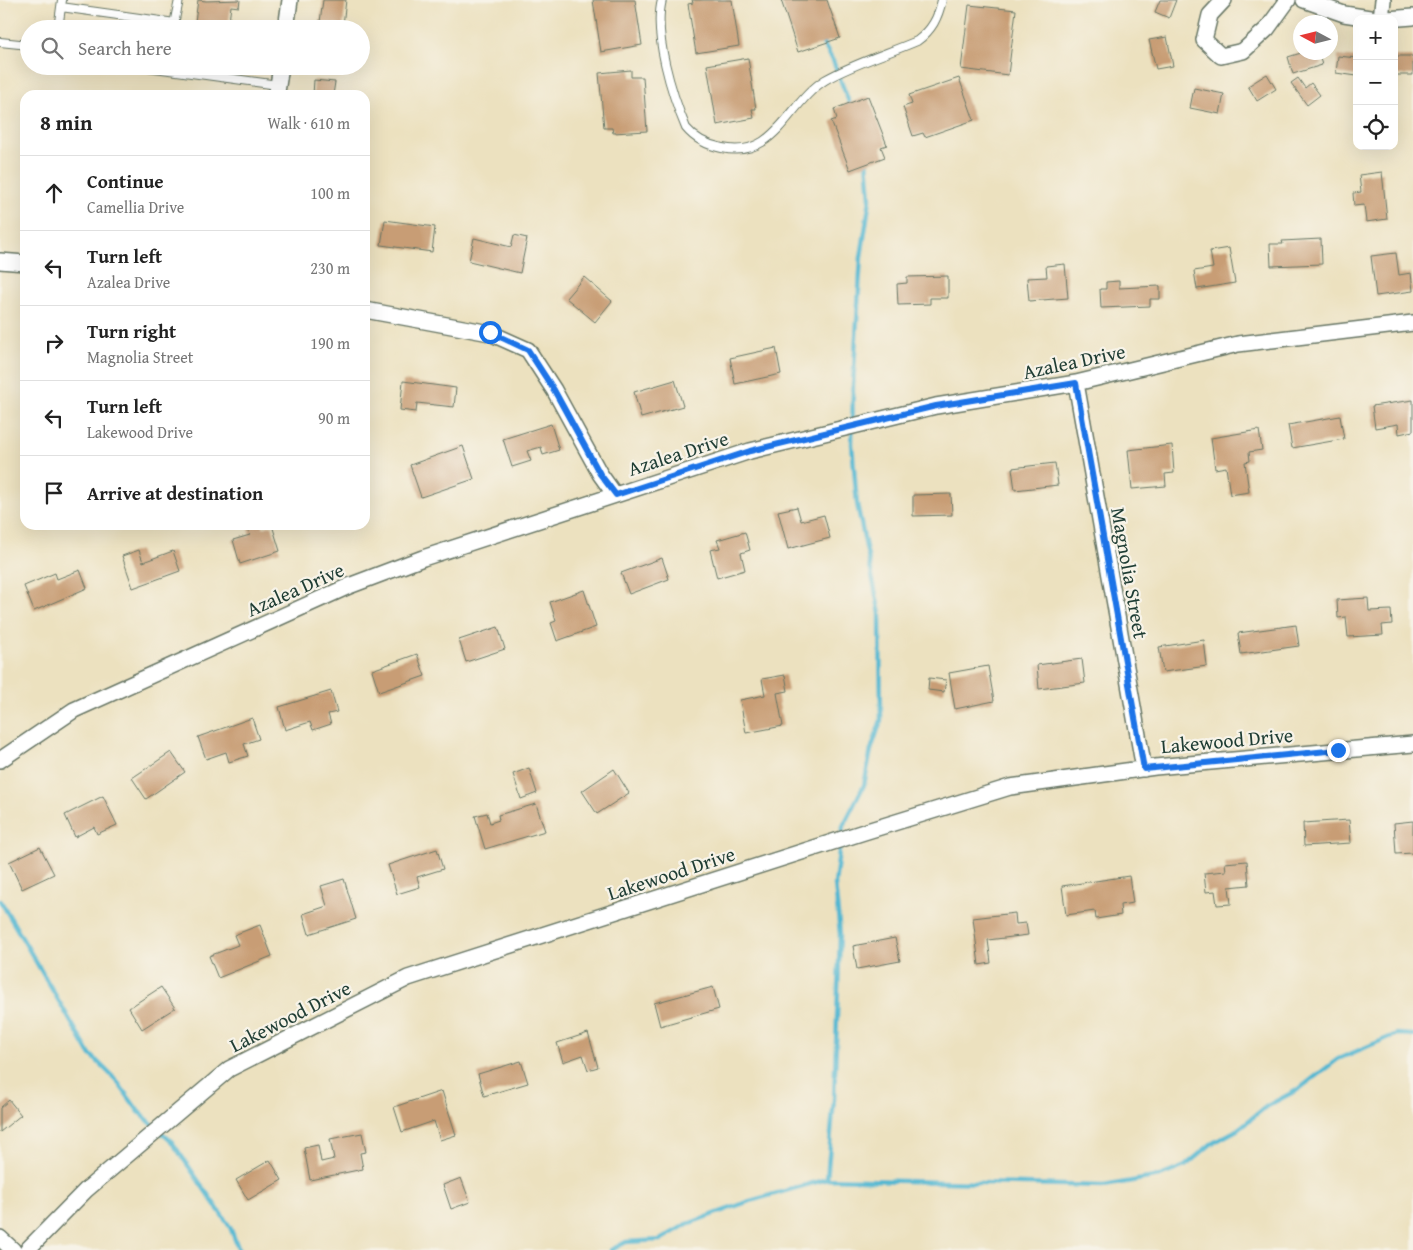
<!DOCTYPE html>
<meta charset="utf-8">
<style>
:root{--surface:#fff;--page:#f6f6f6;--text:#222;--muted:#767676;--line:#e0e0e0}
body{margin:0;font-family:"Gentium Book Plus",serif;background:var(--page);color:var(--text)}
.controls{position:absolute;right:15px;top:15px;display:grid;overflow:hidden;border-radius:10px;box-shadow:0 5px 20px #0002}
.controls button{width:45px;height:45px;display:grid;place-items:center;padding:0;border:0;border-bottom:1px solid var(--line);background:var(--surface);color:var(--text);font:25px sans-serif}
.compass{position:absolute;left:1293px;top:15px;width:45px;height:45px;border-radius:50%;background:var(--surface);box-shadow:0 5px 20px #0002;rotate:277deg}
.stop{position:absolute;width:15px;height:15px;margin:-11px;border:4px solid #1a73e8;border-radius:50%;background:#fff}
.stop.end{background:#1a73e8;border-color:#fff;box-shadow:0 1px 5px #0008}
.list{margin:0;padding:0;list-style:none}
h2{display:flex;justify-content:space-between;align-items:center;height:65px;margin:0;padding:0 20px;font-size:21px}
h2 small{font-size:16px;font-weight:400;color:var(--muted)}
.list li{display:grid;grid-template-columns:32px 1fr auto;gap:15px;align-items:center;box-sizing:border-box;height:75px;padding:0 20px;border-top:1px solid var(--line)}
.list b{display:block;font-size:19px;white-space:nowrap}
.list p{margin:0;font-size:16px;white-space:nowrap;color:var(--muted)}
.list em{font-size:16px;font-style:normal;color:var(--muted)}
.icon{flex:none;width:28px;height:28px;fill:none;stroke:currentColor;stroke-width:2;stroke-linecap:round;stroke-linejoin:round}
.map{position:relative;flex:none;width:1413px;height:1250px;overflow:hidden}
.search{position:absolute;background:var(--surface);box-shadow:0 5px 20px #0002;left:20px;top:20px;width:350px;height:55px;display:flex;align-items:center;gap:12px;box-sizing:border-box;padding:0 18px;border-radius:28px;color:var(--muted);font-size:19px}
.panel{position:absolute;background:var(--surface);box-shadow:0 5px 20px #0002;left:20px;top:90px;width:350px;height:440px;border-radius:15px}
.map>svg:first-child{display:block}
.lines{fill:none;stroke-linecap:round;stroke-linejoin:round}
.stream{stroke:#53b7d1;stroke-width:4.5}
.building{fill:#c89d75}
.service-casing{stroke:#677665;stroke-width:10}
.minor-casing{stroke:#677665;stroke-width:18}
.service{stroke:#fff;stroke-width:8}
.minor{stroke:#fff;stroke-width:15}
.route{stroke:#1a73e8;stroke-width:6}
.labels{text-anchor:middle;dominant-baseline:central;stroke-width:4.5;stroke-linejoin:round;paint-order:stroke}
.street-label{font-size:20px;fill:#1f3d34;stroke:#f7f3e8}
</style>
<div class="map">
<svg width="1413" height="1250" viewBox="0 0 1413 1250">
<rect width="100%" height="100%" fill="#f7f3e8"/>
<filter id="ink" filterUnits="userSpaceOnUse"><feTurbulence type="fractalNoise" baseFrequency=".02" numOctaves="2"/><feDisplacementMap in="SourceGraphic" scale="10" xChannelSelector="R" yChannelSelector="G"/><feConvolveMatrix kernelMatrix="1 2 1 2 8 2 1 2 1" color-interpolation-filters="sRGB"/></filter>
<filter id="wash" filterUnits="userSpaceOnUse"><feTurbulence type="fractalNoise" baseFrequency=".0096" numOctaves="4" result="noise"/><feDisplacementMap in="SourceGraphic" scale="20" xChannelSelector="R" yChannelSelector="G"/><feGaussianBlur stdDeviation="1.12" result="paint"/><feColorMatrix in="noise" values="0 0 0 0 0 0 0 0 0 0 0 0 0 0 0 0 0 1.4 0 .05"/><feComposite in="paint" operator="in"/></filter>
<g filter="url(#wash)">
<rect width="100%" height="100%" fill="#ece1bf"/>
<g class="lines">
<!-- stream -->
<path class="stream" d="M820,38L833,61L851,107
M842,835L843,826L864,785L871,750L881,720L880,614L857,504L852,444L853,385L861,257L870,199L867,159
M0,900L89,1053L116,1080L139,1112L172,1142L230,1227L239,1250
M827,1179L834,1099L840,934L835,884L840,843
M611,1250L626,1242L660,1240L687,1224L750,1201L827,1179L1104,1186L1160,1176L1185,1166L1211,1144L1237,1130L1267,1106L1299,1089L1338,1059L1397,1034L1413,1035"/>
</g>
<g id="blocks">
<!-- building -->
<path class="building" d="M198,0L206,1L240,0L239,7L231,6L228,29H194Z
M323,0H346L343,25L320,22Z
M593,0H635L642,45L601,52Z
M692,0H732L739,46L696,53L688,4L693,3Z
M781,0H827L840,38L798,52Z
M1160,0H1176L1169,18L1155,12Z
M969,5L1016,10L1008,75L961,69Z
M1167,37L1173,66L1156,69L1149,40Z
M1304,52H1318L1322,65L1293,74L1288,57Z
M1338,56L1357,58V76L1336,73Z
M1394,56H1413V75H1394Z
M748,58L756,109H752L754,118L717,125L707,65Z
M631,70V77H643L647,131L613,133L612,128H604L599,73Z
M1267,74L1276,89L1257,101L1248,86Z
M959,78L974,120L925,137L923,133L913,136L903,107L912,104L909,95Z
M1298,78L1305,88L1311,83L1320,95L1307,105L1291,83Z
M314,80L335,82L333,95H313Z
M1194,88L1224,94L1220,114L1190,108Z
M868,96L887,145L881,147L885,157L850,170L831,121L837,119L834,109Z
M1382,172L1387,219L1366,222L1364,205L1354,206L1353,193L1361,192L1359,175Z
M385,220L435,227L432,252L381,245Z
M514,235L527,238L520,273L469,261L474,238L511,247Z
M1321,239L1322,264L1271,266L1270,244H1283L1282,241Z
M1229,248L1235,283L1197,289L1194,271L1213,268L1210,251Z
M1396,253L1399,275L1411,273L1413,291L1376,296L1371,256Z
M1065,264L1068,298L1029,301L1027,278L1047,277L1046,266Z
M948,276V298H930V304L898,305L897,284L907,283V277Z
M584,277L612,301L595,322L566,298Z
M1119,281V288L1160,286V299H1150V306L1101,308L1100,289H1106V282Z
M776,348L781,374L735,384L730,358Z
M675,380L683,406L641,418L634,392Z
M403,381L456,388L454,407L417,403L416,412L400,410Z
M1413,400V431L1399,434L1398,424L1375,428L1372,406Z
M1340,416L1344,439L1292,448L1288,425Z
M551,424L559,450L543,455L541,447L527,451L531,461L512,467L503,439Z
M1259,430L1262,450L1249,452L1250,461L1245,462L1249,492L1230,495L1226,467L1215,469L1211,438Z
M1172,445L1174,473L1165,474L1166,486L1132,489L1128,450Z
M463,446L474,479L421,497L410,465Z
M1055,463L1058,485L1015,490L1012,468Z
M951,494L952,515L913,516V495Z
M797,507L801,521L824,515L830,538L788,549L778,511Z
M247,525H262L263,528L272,525L280,551L240,564L233,540L250,535Z
M745,532L750,550L741,553L745,570L717,578L710,550L720,548L717,540Z
M139,550L143,562L173,551L180,571L133,588L122,556Z
M662,558L669,579L629,594L621,573Z
M80,570L87,588L34,611L24,586L55,573L57,579Z
M584,590L596,627L557,641L551,623L556,621L550,602Z
M1368,598L1369,611L1391,610L1392,624L1382,625L1383,635L1348,637L1346,617L1338,618L1337,600Z
M1296,625L1299,646L1241,654L1238,633Z
M498,627L505,649L466,662L459,640Z
M1204,640L1207,666L1163,672L1159,647Z
M417,654L425,676L379,692L372,670Z
M1082,659L1085,683L1039,689L1037,665Z
M988,666L994,701L955,709L949,673Z
M785,675L788,691L777,693L783,726L746,733L740,700L765,695L762,679Z
M929,678L946,680L944,692L928,690Z
M331,691L337,712L328,714L331,724L313,730L310,722L285,730L279,707Z
M252,718L259,739L244,744L248,756L229,762L226,752L206,759L198,737Z
M171,752L185,772L146,799L132,778Z
M529,768L537,793L521,799L513,774Z
M614,769L629,793L597,814L582,791Z
M103,796L117,825L97,834L94,827L75,837L65,815Z
M536,804L545,831L485,849L475,816L487,813L490,823L499,820L498,815Z
M1349,820L1351,843L1304,846L1303,823Z
M1413,821V853L1396,854L1394,823Z
M40,847L54,874L22,889L9,862Z
M437,849L443,869L417,877L420,887L397,894L388,865Z
M1247,861L1249,885L1229,887L1231,904L1217,905L1215,891L1206,892L1204,873L1226,871L1225,863Z
M1129,876L1133,903L1120,905L1121,915L1096,919L1095,911L1066,915L1062,886Z
M344,879L356,919L309,934L303,914L327,906L321,886Z
M1015,913L1016,924L1026,923L1028,935L988,940L991,963L979,965L973,918Z
M260,925L272,956L218,978L209,956L238,945L234,935Z
M895,938L900,961L857,969L853,946Z
M161,987L175,1008L142,1029L129,1008Z
M713,987L719,1009L660,1026L654,1003Z
M588,1033L598,1067L588,1070L583,1055L563,1062L557,1043Z
M521,1061L528,1083L484,1096L478,1074Z
M442,1091L456,1135L440,1140L434,1121L402,1132L394,1107Z
M9,1100L21,1115L0,1132V1108Z
M362,1133L366,1152L360,1153L363,1169L310,1180L304,1148L318,1145L321,1162L334,1159L330,1139Z
M270,1160L282,1180L248,1200L236,1180Z
M461,1178L470,1202L451,1209L443,1185Z"/>
</g>
</g>
<g filter="url(#ink)">
<use href="#blocks" fill-opacity="0" stroke="#677665" stroke-width="1"/>
<g class="lines">
<!-- service casing -->
<g class="service-casing">
<path id="service" d="M662,0C653,35 672,95 686,128C695,139 707,145 722,148C775,160 788,103 825,80C850,65 889,53 917,41C932,30 938,18 942,0
M61,7L175,23
M58,29L62,0
M173,29L179,0
M0,42L29,45
M140,66L278,85"/>
</g>
<!-- minor casing -->
<g class="minor-casing">
<path id="minor" d="M1224,0L1210,15L1204,40L1221,56L1243,51L1267,29L1288,0
M1304,0L1344,14L1376,19
M1381,19L1383,0
M1387,19L1413,17
M286,29L290,0
M277,92L281,66
M0,261L25,263
M365,310L490,333L528,350L554,390L600,474L615,495
M1076,383L1144,769
M0,760L74,710L349,586L423,558L750,451L936,406L1076,383L1238,344L1413,323
M0,1238L13,1250
M27,1250L86,1190L229,1069L408,978L864,832L1010,787L1155,767L1413,744"/>
</g>
<!-- service -->
<use href="#service" class="service"/>
<!-- minor -->
<use href="#minor" class="minor"/>
</g>
</g>
<g class="lines" filter="url(#ink)">
<!-- route -->
<path class="route" d="M490,332L528,350L554,390L600,474L616,495L750,451L936,406L1076,383L1144,769L1338,750"/>
</g>
<g class="labels">
<!-- street labels -->
<g class="street-label">
<text transform="translate(1074 361) rotate(-12)">Azalea Drive</text>
<text transform="translate(678 453) rotate(-18)">Azalea Drive</text>
<text transform="translate(1130 573) rotate(80)">Magnolia Street</text>
<text transform="translate(295 589) rotate(-24)">Azalea Drive</text>
<text transform="translate(1227 740) rotate(-5)">Lakewood Drive</text>
<text transform="translate(671 873) rotate(-18)">Lakewood Drive</text>
<text transform="translate(290 1016) rotate(-27)">Lakewood Drive</text>
</g>
</g>
</svg>
<div class="controls">
<button>+</button>
<button>−</button>
<button><svg class="icon" aria-label="locate" viewBox="0 0 24 24"><circle cx="12" cy="12" r="6"/><path d="M12 2v4M12 18v4M2 12h4M18 12h4"/></svg></button>
</div>
<svg class="compass" viewBox="-18 -18 36 36"><path d="M0-13l5 13h-10z" fill="#e53935"/><path d="M0 13l5-13h-10z" fill="#767676"/></svg>
<div class="stop" style="left:490px;top:332px"></div>
<div class="stop end" style="left:1338px;top:750px"></div>
<div class="search"><svg class="icon" aria-label="search" viewBox="0 0 24 24"><circle cx="10" cy="10" r="6"/><path d="M15 15l6 6"/></svg>Search here</div>
<section class="panel">
<h2>8 min<small>Walk · 610 m</small></h2>
<ul class="list">
<li><svg class="icon" aria-label="ahead" viewBox="0 0 24 24"><path d="M12 20V5M6 11l6-6 6 6"/></svg><div><b>Continue</b><p>Camellia Drive</p></div><em>100 m</em></li>
<li><svg class="icon" aria-label="left" viewBox="0 0 24 24"><path d="M17 20v-9H6M10 6l-5 5 5 5"/></svg><div><b>Turn left</b><p>Azalea Drive</p></div><em>230 m</em></li>
<li><svg class="icon" aria-label="right" viewBox="0 0 24 24"><path d="M7 20v-9h11M14 6l5 5-5 5"/></svg><div><b>Turn right</b><p>Magnolia Street</p></div><em>190 m</em></li>
<li><svg class="icon" aria-label="left" viewBox="0 0 24 24"><path d="M17 20v-9H6M10 6l-5 5 5 5"/></svg><div><b>Turn left</b><p>Lakewood Drive</p></div><em>90 m</em></li>
<li><svg class="icon" aria-label="arrive" viewBox="0 0 24 24"><path d="M6 21V4h12l-3 4 3 4H6"/></svg><div><b>Arrive at destination</b></div></li>
</ul>
</section>
</div>
